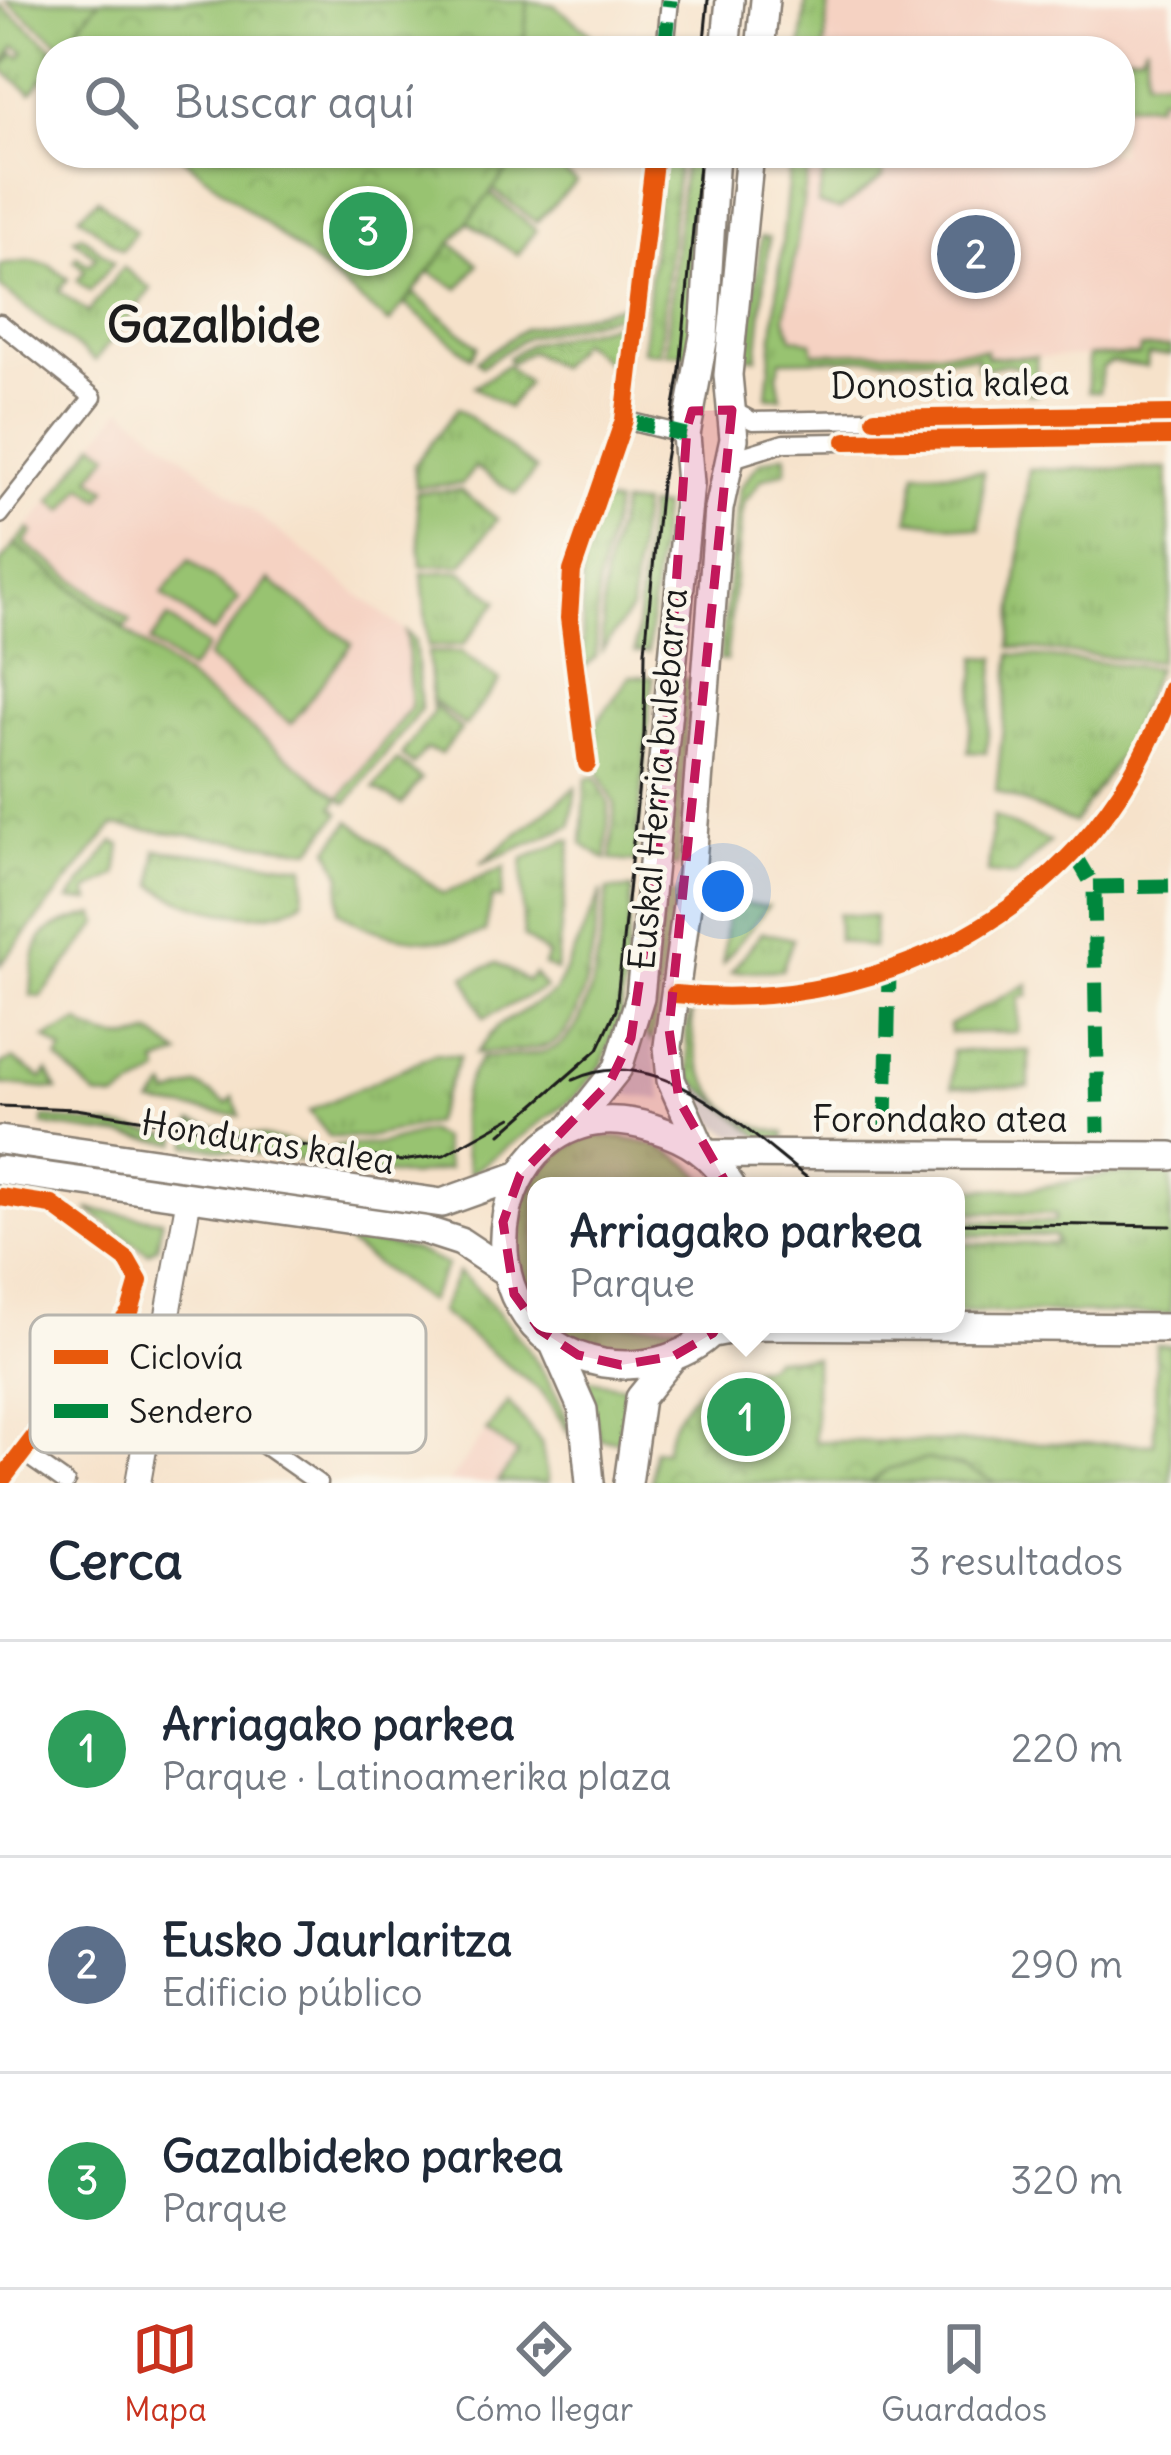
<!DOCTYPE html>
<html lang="es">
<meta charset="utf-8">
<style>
:root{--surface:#fff;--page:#f2f2f3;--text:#1f2937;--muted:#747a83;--line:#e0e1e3;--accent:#c8321e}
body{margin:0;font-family:Delius,sans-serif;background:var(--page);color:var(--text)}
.you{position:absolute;left:723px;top:891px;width:42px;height:42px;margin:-30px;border:9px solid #fff;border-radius:50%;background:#1a73e8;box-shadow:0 0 0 18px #1a73e833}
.badge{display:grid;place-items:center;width:78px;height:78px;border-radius:50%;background:var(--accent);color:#fff;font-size:39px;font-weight:700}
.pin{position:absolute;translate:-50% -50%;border:6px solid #fff;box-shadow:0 3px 12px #0006}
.popup{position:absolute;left:527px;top:1177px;width:438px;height:156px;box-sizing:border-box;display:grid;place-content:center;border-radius:24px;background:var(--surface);filter:drop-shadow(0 3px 9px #0005);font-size:39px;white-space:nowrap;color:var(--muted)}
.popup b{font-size:45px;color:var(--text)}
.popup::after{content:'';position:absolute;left:50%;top:100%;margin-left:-24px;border:24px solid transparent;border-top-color:var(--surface)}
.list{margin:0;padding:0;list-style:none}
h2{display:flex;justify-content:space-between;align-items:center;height:156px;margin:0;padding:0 48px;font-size:51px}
h2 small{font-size:39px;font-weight:400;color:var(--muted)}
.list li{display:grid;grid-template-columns:78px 1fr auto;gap:36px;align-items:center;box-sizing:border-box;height:216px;padding:0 48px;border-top:3px solid var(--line)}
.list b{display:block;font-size:45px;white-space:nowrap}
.list p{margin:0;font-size:39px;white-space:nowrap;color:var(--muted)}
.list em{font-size:39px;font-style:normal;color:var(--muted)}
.icon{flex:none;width:66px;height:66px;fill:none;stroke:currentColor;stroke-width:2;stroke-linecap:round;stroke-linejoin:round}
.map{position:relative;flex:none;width:1171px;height:1483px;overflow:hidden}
.search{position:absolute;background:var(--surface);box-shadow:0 3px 9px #0004;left:36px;right:36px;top:36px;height:132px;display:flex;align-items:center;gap:30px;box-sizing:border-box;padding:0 42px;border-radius:48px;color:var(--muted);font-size:45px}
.sheet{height:804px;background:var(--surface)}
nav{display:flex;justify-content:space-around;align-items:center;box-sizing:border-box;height:168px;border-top:3px solid var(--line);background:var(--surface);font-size:33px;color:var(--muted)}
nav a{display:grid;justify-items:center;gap:6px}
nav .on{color:var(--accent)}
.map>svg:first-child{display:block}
.built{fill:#f5d2c2}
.industrial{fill:#d1bfbd}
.grass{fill:url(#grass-tufts);stroke:#5a7046;stroke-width:3}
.park{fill:url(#park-crowns);stroke:#5a7046;stroke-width:3}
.garden{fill:#98c371;stroke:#5a7046;stroke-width:3}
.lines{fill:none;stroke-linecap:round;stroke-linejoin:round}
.street-casing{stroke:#897f73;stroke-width:21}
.secondary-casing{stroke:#897f73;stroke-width:28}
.primary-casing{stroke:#897f73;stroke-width:32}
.street{stroke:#fff;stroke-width:16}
.secondary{stroke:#fff;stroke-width:24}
.primary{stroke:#fff;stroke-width:27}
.tram{stroke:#1c1c1c;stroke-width:3}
.quiet{stroke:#00873e;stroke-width:15;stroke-dasharray:30 15;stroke-linecap:butt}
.cycleway-casing{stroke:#fbf7ec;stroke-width:26}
.cycleway{stroke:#e8590c;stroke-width:18}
.marked{fill:#c2185b;fill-opacity:0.2;stroke:#c2185b;stroke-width:9;stroke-dasharray:24 15;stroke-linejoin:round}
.labels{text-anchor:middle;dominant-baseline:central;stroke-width:9;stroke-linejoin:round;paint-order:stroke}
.street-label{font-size:36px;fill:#1c1c1c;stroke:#fbf7ec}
.district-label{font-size:48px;font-weight:bold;fill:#1c1c1c;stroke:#fbf7ec}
.key{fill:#fbf7ec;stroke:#b8b5ae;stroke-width:3}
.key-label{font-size:33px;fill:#1c1c1c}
</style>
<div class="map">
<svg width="1171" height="1483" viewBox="0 0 1171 1483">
<defs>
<pattern id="grass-tufts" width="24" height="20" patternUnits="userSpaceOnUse" patternTransform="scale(3)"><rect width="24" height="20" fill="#98c371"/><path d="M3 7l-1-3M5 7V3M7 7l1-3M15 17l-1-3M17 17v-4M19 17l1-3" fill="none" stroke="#82a761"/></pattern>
<pattern id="park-crowns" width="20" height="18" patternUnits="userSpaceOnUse" patternTransform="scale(3)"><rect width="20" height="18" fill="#98c371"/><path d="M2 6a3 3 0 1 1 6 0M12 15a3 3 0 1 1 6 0" fill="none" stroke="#82a761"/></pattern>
</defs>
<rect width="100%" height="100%" fill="#fbf7ec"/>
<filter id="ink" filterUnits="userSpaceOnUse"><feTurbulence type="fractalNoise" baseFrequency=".00833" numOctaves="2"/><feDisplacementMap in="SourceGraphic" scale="24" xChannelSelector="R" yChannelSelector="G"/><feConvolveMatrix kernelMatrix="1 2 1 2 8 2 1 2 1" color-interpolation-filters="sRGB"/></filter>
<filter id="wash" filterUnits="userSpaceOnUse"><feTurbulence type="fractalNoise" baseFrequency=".004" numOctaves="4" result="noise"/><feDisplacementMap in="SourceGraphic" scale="48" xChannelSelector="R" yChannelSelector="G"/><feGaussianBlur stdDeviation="2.7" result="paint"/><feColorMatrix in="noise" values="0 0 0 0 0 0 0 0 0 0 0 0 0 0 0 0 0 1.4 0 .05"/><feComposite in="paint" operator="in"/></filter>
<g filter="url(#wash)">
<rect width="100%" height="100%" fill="#f6e2ca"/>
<!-- built -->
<path class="built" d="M806,0H1171V355L771,361L791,153H1120V51H801Z
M122,408L406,632L411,707L340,798L15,544Z
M486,1431L518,1454L500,1483H448Z"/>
<!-- industrial -->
<path class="industrial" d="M645,1033L652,1041L663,1100L616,1093Z
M690,1074L691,1079L762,1138L733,1135L718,1126L704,1109L697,1095Z"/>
<!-- grass -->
<path class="grass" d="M5,0H110L70,51Z
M521,0L554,5L590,33L576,51H516Z
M806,0H829L824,51H801Z
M0,5L58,51H51V83L43,78L31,93L1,69L14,53L20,57L24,51L15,46L0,68Z
M1146,43V79L1171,78V96L1157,97V104L1122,105V55L1141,53Z
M506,153H540L576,182L536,222L487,185Z
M662,153H679L660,353L643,351Z
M685,153H705L691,354L666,353Z
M791,153H811L785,317L792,337L812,342L814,353L986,350V357H1036L1037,394H1028L1026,376C1009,355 999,369 977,369V357L781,360L777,375L781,397H767Z
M827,153H882L883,177L839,210L818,204Z
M489,192L536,230L518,255L468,222L454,240Z
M98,199L136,232L122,250L79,216Z
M81,235L114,262L90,291L77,281L85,270L74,261L77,256L89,265L96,257L74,239Z
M761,237L769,238L757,358L743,357L750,341Z
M446,239L478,264L459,289L429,272L415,290Z
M31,261L50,265L68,279L59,291L88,313L123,267L151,289L95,361L0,287V265Z
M413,293L478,346L471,357L404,304Z
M624,305L622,314L527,337L482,366L477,361L524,329Z
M622,322L617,370L580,341L558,367L530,351L511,363L508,358L529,344Z
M1171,347V355H1148L1147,367L1111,362L1102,368L1099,392H1088V356L1139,355L1140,348Z
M507,365L527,383L508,408L474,387Z
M458,408L536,470L516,494L475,467L462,484L416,487L414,465Z
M95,443L110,453L91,478L107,489L100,499L83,486L64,511L51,501Z
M786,454V471L762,479L743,504L726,661L720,660L739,489L760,462Z
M1029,469H1167L1171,590L1158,662L1010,647Z
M916,472H983L980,529L909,520Z
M460,490L497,519L462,565L421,566L416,492Z
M601,502L616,504L598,581L596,656L583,669L582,567Z
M622,504L642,505L631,610L602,650L604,576Z
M648,506L662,507L648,652H635Z
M29,529L33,532L25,543L131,621L125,628L15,544Z
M461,571L498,601L463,645L428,647L422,573Z
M406,632L415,640L421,709L347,803L340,798L411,707Z
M428,652H461L500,681L465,726L432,700Z
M1011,654L1157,668L1123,750L1074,823L996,791Z
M977,657L996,658L986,753L968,752Z
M630,676L653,677L635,862L611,860L615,804L599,774L594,727Z
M680,678L689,679L678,866H669Z
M432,704L461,730L441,754L426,749L413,765L401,755L433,713Z
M397,760L421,779L402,804L374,788Z
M595,777L609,804L606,860L582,844L586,778Z
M576,787L571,826L480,864Z
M350,821L443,894L505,867L501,898L492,897L485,932C440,948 377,940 339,911L341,875L329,849Z
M567,840L571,841L556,971L544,965L548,955L524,937C523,923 521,871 523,859Z
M113,842L121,845L117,875L87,891L90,901L69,900Z
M156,850L305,866L303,900C269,929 187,911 154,885Z
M632,889L621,1015L601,1066L575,1097L470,1174C459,1129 453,1098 481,1058C504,1056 535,1058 556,1047C595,1028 601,929 608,890Z
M602,891C595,927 588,1026 553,1043C532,1053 499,1051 476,1053L498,1026L555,992Z
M666,893L675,894L652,1041L645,1033Z
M728,903L768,906L723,963Z
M95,914L99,923L41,997L31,996C35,934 34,930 95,914Z
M838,914L875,917L873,948L838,940Z
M762,932L793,939L782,970L731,972Z
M497,963L527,981L534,974L545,988L484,1018L465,976Z
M1028,984V996L1019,997L1018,1032L950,1033L949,1025Z
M692,1004C688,1066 717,1124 784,1133V1139L762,1138L691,1079L686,1032Z
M79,1022C98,1039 129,1043 152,1033L180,1055L157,1064L160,1073L116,1099L96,1096L58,1059L63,1051L46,1038Z
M952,1051H1029V1087H952Z
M435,1054L460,1056L433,1123L368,1137H330L309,1111Z
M13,1059L42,1079L48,1071L57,1090L0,1084V1065Z
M197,1085L227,1104L233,1097L240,1116L152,1104L166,1087L170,1096Z
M44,1117L178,1136L177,1143L43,1125Z
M192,1122L318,1148L321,1163L188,1145Z
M427,1131L441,1138L448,1169L410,1176L356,1170L334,1146L380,1144Z
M594,1135C643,1139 678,1146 710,1186H536V1307C490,1242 524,1159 594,1135Z
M1111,1174H1171V1314L956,1312V1244H1056L1055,1236L956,1235V1221L1055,1222L1056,1214L956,1212V1189H1030Z
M87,1209L162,1220L157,1247L148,1253Z
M338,1236L414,1250L447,1265L428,1302Z
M458,1272C497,1303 563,1387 571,1436L543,1393L440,1312Z
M551,1324H694C652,1354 592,1358 551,1324Z
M583,1379L630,1387L619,1441L600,1439Z
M508,1402L541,1443L548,1483L498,1482L518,1454L486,1431Z"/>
<!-- park -->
<path class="park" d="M100,0H528L523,51H58Z
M177,153H513L512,165L389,323Z
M15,544L340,798L333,807L340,813L311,850L113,826L0,965V563Z
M993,816L1050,842L1015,876L988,873Z
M1156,1345H1171V1483H651L654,1450L665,1451C673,1410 698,1380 739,1370C753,1367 765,1369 774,1358H815V1441L1154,1444Z"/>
<!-- garden -->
<path class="garden" d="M189,560L239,599L213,633L162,594Z
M269,580L352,644L291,724L207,658Z
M168,618L207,647L189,671L150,642Z
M927,1459L963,1467L997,1483H870L888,1469Z"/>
</g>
<g filter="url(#ink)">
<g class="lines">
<!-- street casing -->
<g class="street-casing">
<path id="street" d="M665,51L670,0
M0,323L93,397L0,515
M732,410L753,421L1171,414
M624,420L686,435
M729,460L784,443L1171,436
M587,764L569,618L572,571L624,420L655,153
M675,994C892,1016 1100,900 1171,688
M0,1197L52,1205L127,1260L139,1281L130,1312L0,1482
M158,1371L318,1483
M22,1452L66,1483"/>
</g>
<!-- secondary casing -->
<g class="secondary-casing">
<path id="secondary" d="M138,1483L189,1197"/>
</g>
<!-- primary casing -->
<g class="primary-casing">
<path id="primary" d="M725,51L730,0
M760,51L765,0
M571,1127L618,1068L640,997L690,483L686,435L704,336L715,153
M0,1140L442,1203L520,1175
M702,1150L671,1080L668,1046L691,875L719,509L734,439L728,375L750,153
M709,1154L1171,1156
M0,1170L424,1230L461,1242L506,1272
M720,1324C692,1357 646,1370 603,1363C442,1333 490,1075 653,1128C688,1139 712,1154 731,1186
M713,1333L755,1325L1171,1328
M553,1342L583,1410L590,1483
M628,1483L640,1398L674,1356"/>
</g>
<!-- street -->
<use href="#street" class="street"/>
<!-- secondary -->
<use href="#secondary" class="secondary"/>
<!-- primary -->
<use href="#primary" class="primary"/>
<!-- tram -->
<path class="tram" d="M703,51L708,0
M573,1080C662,1038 752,1138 818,1186
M0,1106L76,1109L401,1161L444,1155L512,1117
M501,1134L598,1049L616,1010L644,734L645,651L661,484L680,370L700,153
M956,1223L1171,1226"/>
<!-- quiet -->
<path class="quiet" d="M665,51L670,0
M624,420L686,435
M1074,853L1094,887L1098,1132
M1094,887L1171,886
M886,1127L889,973"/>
<!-- cycleway casing -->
<g class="cycleway-casing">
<path id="cycleway" d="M875,419L1171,414
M846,441L1171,436
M587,764L569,618L572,571L624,420L655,153
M675,994C892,1016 1100,900 1171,688
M0,1197L52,1205L127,1260L139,1281L130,1312L0,1482"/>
</g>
<!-- cycleway -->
<use href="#cycleway" class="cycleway"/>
</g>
</g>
<!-- marked area -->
<path class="marked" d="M732,410L669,1029L679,1100L746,1218L745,1285L713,1333L674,1356L621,1365L578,1355L540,1330L514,1294L503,1222L520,1175L610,1082L631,1038L657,860L687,428L692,411Z"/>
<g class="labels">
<!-- street labels -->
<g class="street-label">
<text transform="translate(950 384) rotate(-1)">Donostia kalea</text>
<text transform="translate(658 779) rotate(-85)">Euskal Herria bulebarra</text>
<text x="940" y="1119">Forondako atea</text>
<text transform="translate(268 1142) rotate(9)">Honduras kalea</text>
</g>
<!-- district labels -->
<g class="district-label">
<text x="214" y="325">Gazalbide</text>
</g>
</g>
<!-- legend -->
<rect x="30" y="1315" width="396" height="138" rx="18" class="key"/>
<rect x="54" y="1350" width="54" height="14" fill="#e8590c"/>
<rect x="54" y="1404" width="54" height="14" fill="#00873e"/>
<g class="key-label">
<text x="129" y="1369">Ciclovía</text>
<text x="129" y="1423">Sendero</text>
</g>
</svg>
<div class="you"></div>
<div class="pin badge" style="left:746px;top:1417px;background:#2e9e5b">1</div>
<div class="popup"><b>Arriagako parkea</b>Parque</div>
<div class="pin badge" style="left:976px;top:254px;background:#5c6f8a">2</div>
<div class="pin badge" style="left:368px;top:231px;background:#2e9e5b">3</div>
<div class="search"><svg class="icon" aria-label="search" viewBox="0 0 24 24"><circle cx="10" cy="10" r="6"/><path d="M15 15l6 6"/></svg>Buscar aquí</div>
</div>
<section class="sheet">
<h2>Cerca<small>3 resultados</small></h2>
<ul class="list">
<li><span class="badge" style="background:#2e9e5b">1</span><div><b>Arriagako parkea</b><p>Parque · Latinoamerika plaza</p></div><em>220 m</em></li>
<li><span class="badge" style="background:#5c6f8a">2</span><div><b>Eusko Jaurlaritza</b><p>Edificio público</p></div><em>290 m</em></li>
<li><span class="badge" style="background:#2e9e5b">3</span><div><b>Gazalbideko parkea</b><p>Parque</p></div><em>320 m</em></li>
</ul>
</section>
<nav>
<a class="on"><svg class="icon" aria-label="map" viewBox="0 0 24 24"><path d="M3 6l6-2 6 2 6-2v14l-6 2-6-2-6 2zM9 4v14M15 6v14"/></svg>Mapa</a>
<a><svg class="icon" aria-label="directions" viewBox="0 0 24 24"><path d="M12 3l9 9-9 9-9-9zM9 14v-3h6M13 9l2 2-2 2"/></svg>Cómo llegar</a>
<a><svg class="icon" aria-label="saved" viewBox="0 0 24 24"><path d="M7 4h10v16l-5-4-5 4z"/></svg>Guardados</a>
</nav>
